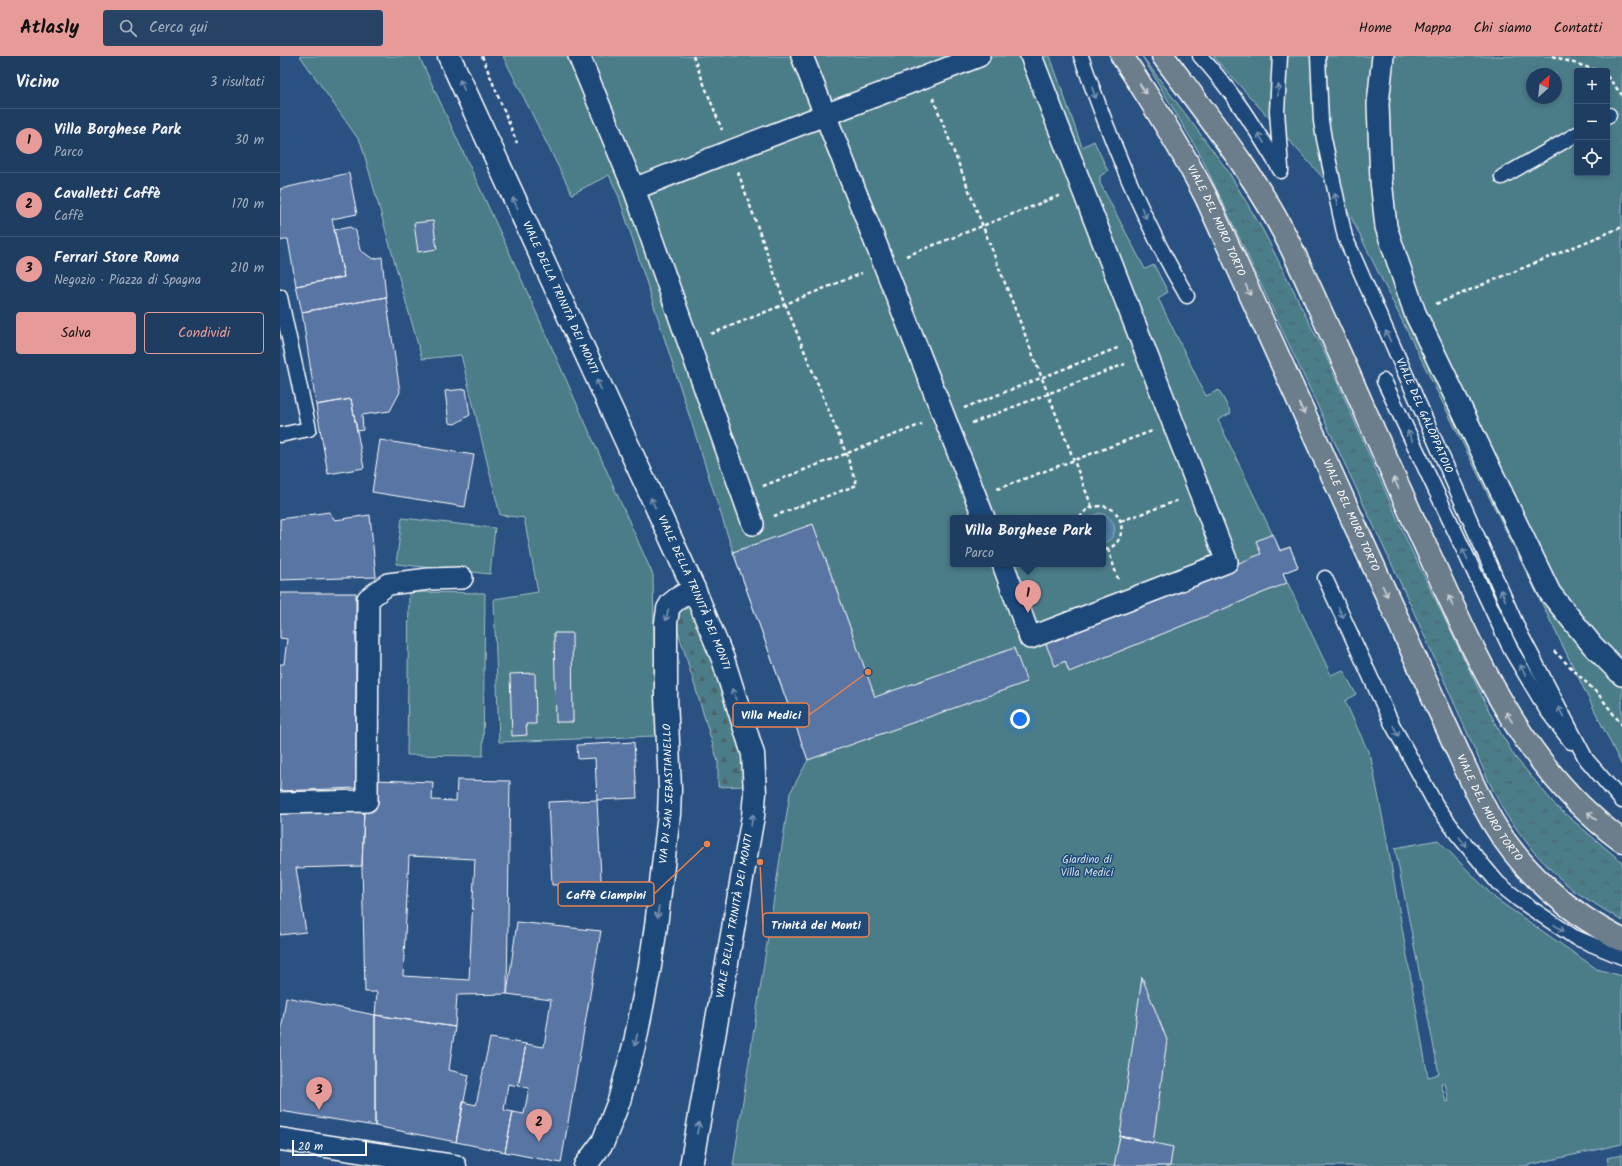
<!DOCTYPE html>
<html lang="it">
<meta charset="utf-8">
<style>
:root{--surface:#1f3d61;--page:#274467;--text:#f1f3f6;--muted:#a1aebd;--line:#3c5676;--accent:#e69b98}
body{margin:0;font-family:Kalam,sans-serif;background:var(--page);color:var(--text)}
.controls{position:absolute;right:12px;top:12px;display:grid;overflow:hidden;border-radius:4px;box-shadow:0 2px 6px #0003}
.controls button{width:36px;height:36px;display:grid;place-items:center;padding:0;border:0;border-bottom:1px solid var(--line);background:var(--surface);color:var(--text);font:20px sans-serif}
.compass{position:absolute;left:1246px;top:12px;width:36px;height:36px;border-radius:50%;background:var(--surface);box-shadow:0 2px 6px #0003;rotate:27deg}
.scale{position:absolute;left:12px;bottom:10px;width:75px;box-sizing:border-box;padding-left:4px;border:2px solid #fff;border-top:0;font-size:11px;line-height:14px;white-space:nowrap;color:#fff;-webkit-text-stroke:3px #1f4a7a;paint-order:stroke}
.you{position:absolute;left:740px;top:663px;width:14px;height:14px;margin:-10px;border:3px solid #fff;border-radius:50%;background:#1a73e8;box-shadow:0 0 0 6px #1a73e833}
.badge{display:grid;place-items:center;width:26px;height:26px;border-radius:50%;background:var(--accent);color:#111;font-size:13px;font-weight:700}
.pin{position:absolute;translate:-50% -33px;filter:drop-shadow(0 1px 2px #0008)}
.pin::after{content:'';position:absolute;top:21px;width:14px;height:12px;background:inherit;clip-path:polygon(0 0,100% 0,50% 100%)}
.popup{position:absolute;left:670px;top:459px;width:156px;height:52px;box-sizing:border-box;display:grid;place-content:center;border-radius:4px;background:var(--surface);filter:drop-shadow(0 1px 3px #0005);font-size:13px;white-space:nowrap;color:var(--muted)}
.popup b{font-size:15px;color:var(--text)}
.popup::after{content:'';position:absolute;left:50%;top:100%;margin-left:-8px;border:8px solid transparent;border-top-color:var(--surface)}
.list{margin:0;padding:0;list-style:none}
h2{display:flex;justify-content:space-between;align-items:center;height:52px;margin:0;padding:0 16px;font-size:17px}
h2 small{font-size:13px;font-weight:400;color:var(--muted)}
.list li{display:grid;grid-template-columns:26px 1fr auto;gap:12px;align-items:center;box-sizing:border-box;height:64px;padding:0 16px;border-top:1px solid var(--line)}
.list b{display:block;font-size:15px;white-space:nowrap}
.list p{margin:0;font-size:13px;white-space:nowrap;color:var(--muted)}
.list em{font-size:13px;font-style:normal;color:var(--muted)}
.actions{display:flex;gap:8px;padding:12px 16px}
.actions a{flex:1;padding:9px 0;border:1px solid var(--accent);border-radius:4px;text-align:center;font-size:14px;color:var(--accent)}
.actions .main{background:var(--accent);color:#111}
.icon{flex:none;width:22px;height:22px;fill:none;stroke:currentColor;stroke-width:2;stroke-linecap:round;stroke-linejoin:round}
.map{position:relative;flex:none;width:1342px;height:1110px;overflow:hidden}
header{display:flex;align-items:center;gap:24px;box-sizing:border-box;height:56px;padding:0 20px;background:var(--accent);color:#111}
header strong{font-size:19px}
nav{display:flex;gap:22px;margin-inline-start:auto;font-size:14px}
.search{width:280px;height:36px;background:var(--page);display:flex;align-items:center;gap:10px;box-sizing:border-box;padding:0 14px;border-radius:4px;color:var(--muted);font-size:15px}
main{display:flex}
aside{flex:1;background:var(--surface)}
.map>svg:first-child{display:block}
.grass{fill:url(#grass-tufts);stroke:#a5bec4}
.forest{fill:url(#forest-firs);stroke:#a5bec4}
.park{fill:#4b7d89;stroke:#a5bec4;fill-rule:evenodd}
.garden{fill:url(#garden-dots);stroke:#a5bec4}
.water{fill:url(#water-ripples);stroke:#97b2ca}
.building{fill:#5875a3;stroke:#fff;fill-rule:evenodd}
.lines{fill:none;stroke-linecap:round;stroke-linejoin:round}
.service-casing{stroke:#fff;stroke-width:17}
.pedestrian-casing{stroke:#fff;stroke-width:24}
.minor-casing{stroke:#fff;stroke-width:25}
.tertiary-casing{stroke:#fff;stroke-width:25}
.primary-casing{stroke:#fff;stroke-width:25}
.path{stroke:#fff;stroke-width:2.5;stroke-dasharray:4 3;stroke-linecap:butt}
.service{stroke:#1f4a7a;stroke-width:14}
.pedestrian{stroke:#1f4a7a;stroke-width:21}
.minor{stroke:#1f4a7a;stroke-width:22}
.tertiary{stroke:#1f4a7a;stroke-width:22}
.primary{stroke:#6c7d8b;stroke-width:22}
.oneway{stroke:#7992af}
.oneway2{stroke:#ccd2d6}
.labels{text-anchor:middle;dominant-baseline:central;stroke-width:3;stroke-linejoin:round;paint-order:stroke}
.street-label{font-size:11px;fill:#fff;stroke:#1f4a7a}
.park-label{font-size:11px;fill:#d2dee2;stroke:#1f4a7a}
.leader{fill:none;stroke:#ee8249;stroke-width:1.5}
.callout-dot{fill:#ee8249;stroke:#1f4a7a;stroke-width:1.5}
.callout{fill:#1f4a7a;stroke:#ee8249;stroke-width:1.5}
.callout-label{font-size:12px;text-anchor:middle;font-weight:bold;fill:#fff}
</style>
<header>
<strong>Atlasly</strong>
<div class="search"><svg class="icon" aria-label="search" viewBox="0 0 24 24"><circle cx="10" cy="10" r="6"/><path d="M15 15l6 6"/></svg>Cerca qui</div>
<nav><a>Home</a><a>Mappa</a><a>Chi siamo</a><a>Contatti</a></nav>
</header>
<main>
<aside>
<h2>Vicino<small>3 risultati</small></h2>
<ul class="list">
<li><span class="badge">1</span><div><b>Villa Borghese Park</b><p>Parco</p></div><em>30 m</em></li>
<li><span class="badge">2</span><div><b>Cavalletti Caffè</b><p>Caffè</p></div><em>170 m</em></li>
<li><span class="badge">3</span><div><b>Ferrari Store Roma</b><p>Negozio · Piazza di Spagna</p></div><em>210 m</em></li>
</ul>
<div class="actions"><a class="main">Salva</a><a>Condividi</a></div>
</aside>
<div class="map">
<svg width="1342" height="1110" viewBox="0 0 1342 1110">
<defs>
<pattern id="grass-tufts" width="24" height="20" patternUnits="userSpaceOnUse"><rect width="24" height="20" fill="#4b7d89"/><path d="M3 7l-1-3M5 7V3M7 7l1-3M15 17l-1-3M17 17v-4M19 17l1-3" fill="none" stroke="#4c646a"/></pattern>
<pattern id="forest-firs" width="22" height="20" patternUnits="userSpaceOnUse"><rect width="22" height="20" fill="#4b7d89"/><path d="M5 1l3.5 6h-7zM16 11l3.5 6h-7z" fill="#4c646a"/></pattern>
<pattern id="garden-dots" width="8" height="8" patternUnits="userSpaceOnUse"><rect width="8" height="8" fill="#4b7d89"/><path d="M2 2h.1M6 6h.1" fill="none" stroke="#4c646a" stroke-width="1.8" stroke-linecap="round"/></pattern>
<pattern id="water-ripples" width="26" height="14" patternUnits="userSpaceOnUse"><rect width="26" height="14" fill="#527fa7"/><path d="M2 4q2-2 4 0t4 0M15 11q2-2 4 0t4 0" fill="none" stroke="#4f687e"/></pattern>
</defs>
<rect width="100%" height="100%" fill="#295181"/>
<filter id="ink" filterUnits="userSpaceOnUse"><feTurbulence type="fractalNoise" baseFrequency=".025" numOctaves="2"/><feDisplacementMap in="SourceGraphic" scale="8" xChannelSelector="R" yChannelSelector="G"/><feConvolveMatrix kernelMatrix="1 2 1 2 8 2 1 2 1" color-interpolation-filters="sRGB"/></filter>
<g filter="url(#ink)">
<!-- grass -->
<path class="grass" d="M862,0L948,115L984,176L1045,298L1128,487L1216,669L1235,701L1277,751L1342,806V865L1293,834L1274,817L1253,795L1226,759L1209,726L1132,552L921,100Z"/>
<!-- forest -->
<path class="forest" d="M415,550L464,694L466,730L438,731V706L395,565L401,554Z"/>
<!-- park -->
<path class="park" d="M20,0H139L232,202L373,519L376,680L219,686L214,543L258,536L244,462L220,459L181,299L142,303L81,87Z
M223,0H770L802,91L814,85L828,115L820,120V127L865,213L874,209L888,236L878,242L926,340L939,334L951,357L938,364L1000,494L1010,491L1018,511L1003,517L1051,619L1063,614L1076,638L1065,645L1091,702L1106,779L1148,1021L1159,1018L1115,792L1158,784L1216,843L1317,913L1342,920V1088L1244,1110H453L510,737L528,704L453,496L339,141L329,119L292,138ZM673,462H823V508H673ZM1161,1027H1165L1169,1045L1166,1046Z
M933,0H1342V710L1062,143ZM1297,15H1327V117H1297ZM1252,18H1276V42H1252Z
M122,462L215,472L210,518L116,508Z
M129,536L205,537L203,700L127,699Z"/>
<!-- garden -->
<path class="garden" d="M1342,1098V1110H1329L1327,1102Z"/>
<!-- water -->
<path class="water" d="M819,457C836,459 841,482 823,487V462H809Z"/>
<!-- building -->
<path class="building" d="M69,117L77,158L52,163L64,221L16,230L8,183L0,185V133Z
M153,165L157,193L138,196L134,167Z
M70,171L76,175L80,194L93,203L102,201L106,241L22,256L16,230L64,221L54,174Z
M106,241L120,336L110,355L82,359L83,374L77,375L71,343L36,349L22,256Z
M186,333L190,359L175,368L169,367L165,335Z
M71,343L84,412L48,418L36,349Z
M100,384L194,399L185,451L92,436Z
M49,456L55,464L90,459L96,521L0,524V463Z
M533,468L595,641L734,592L747,626L528,704L453,496Z
M993,478L1000,495L1010,491L1018,511L1003,517L1007,527L789,616L785,605L775,610L765,586L981,498L976,485Z
M0,537H76V732L0,735V608H4L7,583L0,582Z
M274,577H292L293,666H276Z
M255,617L256,668H246L247,679L232,680L230,618Z
M354,686L357,742L317,744L315,702L298,703L297,689Z
M94,724L153,726L152,744L176,745L177,724L230,725L227,938L177,939L175,971L95,959L97,936H85L82,810L84,754H93ZM129,800L195,803L189,924L123,920Z
M317,744L322,842L302,843V828L272,829L268,746Z
M84,754L82,810L16,812L26,876L0,879V757Z
M237,866L321,875L281,1107L225,1096L233,1056L244,1058L249,1032L238,1030L246,988L264,991L271,944L227,938Z
M862,921L887,984L873,1087L840,1080Z
M6,941L95,959V1070L0,1055V985Z
M95,959L175,971L169,1014L189,1019L176,1086L95,1070Z
M210,982L246,988L238,1030L228,1028L224,1054L233,1056L225,1096L176,1086L183,1046L196,1049Z
M840,1080L893,1091L890,1110H834Z"/>
<g class="lines">
<!-- service casing -->
<g class="service-casing">
<g id="service">
<path d="M801,0C830,82 862,164 907,240"/>
<path d="M920,0C953,35 976,74 1001,115"/>
<path d="M1000,0L997,55L1001,112"/>
<path id="s1" d="M1038,0L1041,65L1044,83L1065,181L1240,577L1306,703L1342,745"/>
<path d="M1327,60L1329,59"/>
<path d="M1222,121L1297,78"/>
<path d="M0,241L29,373L0,379"/>
<path d="M1104,325L1232,596L1266,653L1291,686"/>
<path d="M1045,522L1112,668L1156,749L1177,778L1218,827L1239,844L1294,881L1342,901"/>
</g>
</g>
<!-- pedestrian casing -->
<g class="pedestrian-casing">
<path id="pedestrian" d="M299,0L354,133L473,468
M522,0L704,462
M1103,0L1098,48L1101,124L1106,171L1135,257L1270,537L1313,590L1342,619
M354,133C468,87 584,45 699,0
M723,508L750,582L947,506L751,0
M0,747L87,745L88,543L108,528L149,523L182,522"/>
</g>
<!-- minor casing -->
<g class="minor-casing">
<g id="minor">
<path d="M0,1083L175,1110"/>
<path id="s2" d="M305,1110L323,1086L339,1045L355,986L370,910L376,870L389,758L390,733L386,641V567L388,553L391,548L397,543L414,533"/>
</g>
</g>
<!-- tertiary casing -->
<g class="tertiary-casing">
<g id="tertiary">
<path id="s3" d="M169,0L414,533L443,603L473,698L475,737L473,760L411,1110"/>
</g>
</g>
<!-- primary casing -->
<g class="primary-casing">
<g id="primary">
<path id="s4" d="M842,0C872,46 901,92 926,141L1172,683C1185,711 1197,739 1212,765C1242,816 1290,858 1342,884"/>
<path d="M883,0C929,62 977,121 1011,191C1060,294 1103,399 1151,502C1200,609 1244,713 1342,785"/>
</g>
</g>
<!-- path -->
<path class="path" d="M202,0L237,87
M413,0L442,74
M1272,0L1319,15
M1327,20L1342,39
M653,42L812,451
M458,116L506,250L566,397L577,429L494,460
M626,200L781,139
M1156,248L1342,171
M431,278L582,217
M684,352L840,291
M692,367L845,308
M483,430L642,368
M717,433L872,375
M800,462C803,456 808,452 814,451C844,443 853,489 823,494
M841,465L899,444
M828,493L838,523
M1274,595L1319,639L1342,669"/>
<!-- service -->
<use href="#service" class="service"/>
<!-- pedestrian -->
<use href="#pedestrian" class="pedestrian"/>
<!-- minor -->
<use href="#minor" class="minor"/>
<!-- tertiary -->
<use href="#tertiary" class="tertiary"/>
<!-- primary -->
<use href="#primary" class="primary"/>
</g>
<!-- one-way arrows -->
<defs><path id="oneway-shaft" d="M-6 0H5M1.5-3L5.5 0L1.5 3" fill="none" stroke-width="1.6" stroke-linecap="round" stroke-linejoin="round"/></defs>
<g class="oneway">
<use href="#oneway-shaft" transform="translate(182 29) rotate(-114)"/>
<use href="#oneway-shaft" transform="translate(998 34) rotate(-88)"/>
<use href="#oneway-shaft" transform="translate(814 37) rotate(70)"/>
<use href="#oneway-shaft" transform="translate(981 82) rotate(-122)"/>
<use href="#oneway-shaft" transform="translate(1056 143) rotate(-104)"/>
<use href="#oneway-shaft" transform="translate(235 147) rotate(-115)"/>
<use href="#oneway-shaft" transform="translate(864 157) rotate(65)"/>
<use href="#oneway-shaft" transform="translate(1108 280) rotate(-114)"/>
<use href="#oneway-shaft" transform="translate(319 329) rotate(-115)"/>
<use href="#oneway-shaft" transform="translate(1130 380) rotate(-115)"/>
<use href="#oneway-shaft" transform="translate(373 447) rotate(-115)"/>
<use href="#oneway-shaft" transform="translate(1185 498) rotate(-115)"/>
<use href="#oneway-shaft" transform="translate(1223 539) rotate(-113)"/>
<use href="#oneway-shaft" transform="translate(1061 557) rotate(66)"/>
<use href="#oneway-shaft" transform="translate(387 559) rotate(103)"/>
<use href="#oneway-shaft" transform="translate(1243 614) rotate(-119)"/>
<use href="#oneway-shaft" transform="translate(454 638) rotate(-109)"/>
<use href="#oneway-shaft" transform="translate(1281 656) rotate(-118)"/>
<use href="#oneway-shaft" transform="translate(1116 675) rotate(62)"/>
<use href="#oneway-shaft" transform="translate(472 764) rotate(-81)"/>
<use href="#oneway-shaft" transform="translate(1183 786) rotate(51)"/>
<use href="#oneway-shaft" transform="translate(378 856) rotate(97)"/>
<use href="#oneway-shaft" transform="translate(1279 872) rotate(34)"/>
<use href="#oneway-shaft" transform="translate(356 984) rotate(102)"/>
<use href="#oneway-shaft" transform="translate(418 1072) rotate(-80)"/>
</g>
<g class="oneway2">
<use href="#oneway-shaft" transform="translate(863 33) rotate(57)"/>
<use href="#oneway-shaft" transform="translate(968 234) rotate(66)"/>
<use href="#oneway-shaft" transform="translate(1022 353) rotate(66)"/>
<use href="#oneway-shaft" transform="translate(1116 427) rotate(-115)"/>
<use href="#oneway-shaft" transform="translate(1105 535) rotate(65)"/>
<use href="#oneway-shaft" transform="translate(1171 545) rotate(-115)"/>
<use href="#oneway-shaft" transform="translate(1229 661) rotate(-122)"/>
<use href="#oneway-shaft" transform="translate(1312 760) rotate(-138)"/>
</g>
</g>
<g class="labels">
<!-- street labels -->
<g class="street-label">
<text stroke="none"><textPath href="#s4" startOffset="190">VIALE DEL MURO TORTO</textPath></text>
<text stroke="none"><textPath href="#s3" startOffset="266">VIALE DELLA TRINITÀ DEI MONTI</textPath></text>
<text stroke="none"><textPath href="#s1" startOffset="379">VIALE DEL GALOPPATOIO</textPath></text>
<text stroke="none"><textPath href="#s4" startOffset="514">VIALE DEL MURO TORTO</textPath></text>
<text stroke="none"><textPath href="#s3" startOffset="590">VIALE DELLA TRINITÀ DEI MONTI</textPath></text>
<text stroke="none"><textPath href="#s2" startOffset="386">VIA DI SAN SEBASTIANELLO</textPath></text>
<text stroke="none"><textPath href="#s4" startOffset="838">VIALE DEL MURO TORTO</textPath></text>
<text transform="translate(455 860) rotate(-80)">VIALE DELLA TRINITÀ DEI MONTI</text>
</g>
<!-- park labels -->
<g class="park-label">
<text x="807" y="804">Giardino di<tspan x="807" dy="13">Villa Medici</tspan></text>
</g>
</g>
<!-- callouts -->
<path class="leader" d="M588 616L529 659M427 788L374 838M480 806L483 869"/>
<g class="callout-dot">
<circle cx="588" cy="616" r="4"/>
<circle cx="427" cy="788" r="4"/>
<circle cx="480" cy="806" r="4"/>
</g>
<g class="callout">
<rect x="453" y="647" width="76" height="24" rx="4"/>
<rect x="278" y="826" width="96" height="24" rx="4"/>
<rect x="483" y="857" width="106" height="24" rx="4"/>
</g>
<g class="callout-label">
<text x="491" y="663">Villa Medici</text>
<text x="326" y="843">Caffè Ciampini</text>
<text x="536" y="873">Trinità dei Monti</text>
</g>
</svg>
<div class="controls">
<button>+</button>
<button>−</button>
<button><svg class="icon" aria-label="locate" viewBox="0 0 24 24"><circle cx="12" cy="12" r="6"/><path d="M12 2v4M12 18v4M2 12h4M18 12h4"/></svg></button>
</div>
<svg class="compass" viewBox="-18 -18 36 36"><path d="M0-13l5 13h-10z" fill="#e53935"/><path d="M0 13l5-13h-10z" fill="#a1aebd"/></svg>
<div class="scale">20 m</div>
<div class="you"></div>
<div class="pin badge" style="left:748px;top:557px">1</div>
<div class="popup"><b>Villa Borghese Park</b>Parco</div>
<div class="pin badge" style="left:259px;top:1086px">2</div>
<div class="pin badge" style="left:39px;top:1054px">3</div>
</div>
</main>
